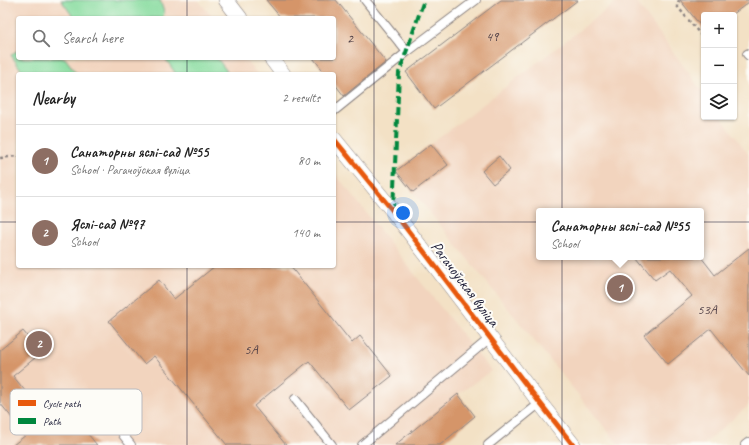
<!DOCTYPE html>
<meta charset="utf-8">
<style>
:root{--surface:#fff;--page:#f2f2f2;--text:#222;--muted:#767676;--line:#e0e0e0;--accent:#d93025}
body{margin:0;font-family:Caveat,sans-serif;background:var(--page);color:var(--text)}
.controls{position:absolute;right:12px;top:12px;display:grid;overflow:hidden;border-radius:4px;box-shadow:0 1px 3px #0004}
.controls button{width:36px;height:36px;display:grid;place-items:center;padding:0;border:0;border-bottom:1px solid var(--line);background:var(--surface);color:var(--text);font:20px sans-serif}
.you{position:absolute;left:403px;top:213px;width:14px;height:14px;margin:-10px;border:3px solid #fff;border-radius:50%;background:#1a73e8;box-shadow:0 0 0 6px #1a73e833}
.badge{display:grid;place-items:center;width:26px;height:26px;border-radius:50%;background:var(--accent);color:#fff;font-size:13px;font-weight:700}
.pin{position:absolute;translate:-50% -50%;border:2px solid #fff;box-shadow:0 1px 4px #0006}
.popup{position:absolute;left:536px;top:208px;width:168px;height:52px;box-sizing:border-box;display:grid;place-content:center;border-radius:4px;background:var(--surface);filter:drop-shadow(0 1px 3px #0005);font-size:13px;white-space:nowrap;color:var(--muted)}
.popup b{font-size:15px;color:var(--text)}
.popup::after{content:'';position:absolute;left:50%;top:100%;margin-left:-8px;border:8px solid transparent;border-top-color:var(--surface)}
.list{margin:0;padding:0;list-style:none}
h2{display:flex;justify-content:space-between;align-items:center;height:52px;margin:0;padding:0 16px;font-size:17px}
h2 small{font-size:13px;font-weight:400;color:var(--muted)}
.list li{display:grid;grid-template-columns:26px 1fr auto;gap:12px;align-items:center;box-sizing:border-box;height:72px;padding:0 16px;border-top:1px solid var(--line)}
.list b{display:block;font-size:15px;white-space:nowrap}
.list p{margin:0;font-size:13px;white-space:nowrap;color:var(--muted)}
.list em{font-size:13px;font-style:normal;color:var(--muted)}
.icon{flex:none;width:22px;height:22px;fill:none;stroke:currentColor;stroke-width:2;stroke-linecap:round;stroke-linejoin:round}
.map{position:relative;flex:none;width:749px;height:445px;overflow:hidden}
.search{position:absolute;background:var(--surface);box-shadow:0 1px 3px #0004;left:16px;top:16px;width:320px;height:44px;display:flex;align-items:center;gap:10px;box-sizing:border-box;padding:0 14px;border-radius:4px;color:var(--muted);font-size:15px}
.panel{position:absolute;background:var(--surface);box-shadow:0 1px 3px #0004;left:16px;top:72px;width:320px;height:196px;border-radius:4px}
.map>svg:first-child{display:block}
.built{fill:#f2d4be;fill-rule:evenodd}
.green{fill:#86db9e;stroke:#547e6c}
.building{fill:#d59569}
.lines{fill:none;stroke-linecap:round;stroke-linejoin:round}
.lane-casing{stroke:#8a8280;stroke-width:10}
.street-casing{stroke:#8a8280;stroke-width:16}
.path{stroke:#8a8280;stroke-width:2.5;stroke-dasharray:3 3;stroke-linecap:butt}
.lane{stroke:#fff;stroke-width:8}
.street{stroke:#fff;stroke-width:15}
.quiet{stroke:#00873e;stroke-width:4;stroke-dasharray:8 4;stroke-linecap:butt}
.cycleway-casing{stroke:#fdfcf7;stroke-width:8}
.cycleway{stroke:#e8590c;stroke-width:5}
.grid{fill:none;stroke:#22223b;stroke-width:1;stroke-opacity:0.55}
.labels{text-anchor:middle;dominant-baseline:central;stroke-width:4;stroke-linejoin:round;paint-order:stroke}
.number-label{font-size:14px;fill:#4f3f46}
.street-label{font-size:16px;fill:#22223b;stroke:#fdfcf7}
.key{fill:#fdfcf7;stroke:#bbbbbf;stroke-width:1}
.key-label{font-size:11px;fill:#22223b}
</style>
<div class="map">
<svg width="749" height="445" viewBox="0 0 749 445">
<rect width="100%" height="100%" fill="#fdfcf7"/>
<filter id="ink" filterUnits="userSpaceOnUse"><feTurbulence type="fractalNoise" baseFrequency=".025" numOctaves="2"/><feDisplacementMap in="SourceGraphic" scale="8" xChannelSelector="R" yChannelSelector="G"/><feConvolveMatrix kernelMatrix="1 2 1 2 8 2 1 2 1" color-interpolation-filters="sRGB"/></filter>
<filter id="wash" filterUnits="userSpaceOnUse"><feTurbulence type="fractalNoise" baseFrequency=".012" numOctaves="4" result="noise"/><feDisplacementMap in="SourceGraphic" scale="16" xChannelSelector="R" yChannelSelector="G"/><feGaussianBlur stdDeviation="0.9" result="paint"/><feColorMatrix in="noise" values="0 0 0 0 0 0 0 0 0 0 0 0 0 0 0 0 0 1.4 0 .05"/><feComposite in="paint" operator="in"/></filter>
<g filter="url(#wash)">
<rect width="100%" height="100%" fill="#f3e1c5"/>
<!-- built -->
<path class="built" d="M0,0H198L213,18H18V58H244L257,74H18V266H334V172L491,371L458,394L395,445H0Z
M619,0H635L704,94V117H721L749,155V405L703,445H619L396,171ZM539,211H701V257H539Z"/>
<!-- green -->
<path class="green" d="M61,0H160L164,12L163,18H74Z
M18,50V58H65L77,74H24L11,55Z
M165,58H217L229,74H176Z"/>
<g id="blocks">
<!-- building -->
<path class="building" d="M266,0H336L386,62L344,96L334,83V74H326L313,58H334V18H281Z
M501,0H578L434,109L406,72Z
M680,0H749V2L732,15H704V30Z
M431,144L448,165L413,192L396,171Z
M499,156L510,170L493,184L482,171Z
M749,248V376L711,329L668,364L644,335L692,296L670,269L655,280L636,257H701L715,275Z
M215,266H290L352,343L360,336L392,376L349,410L309,361L254,406L286,445H227L154,356L144,364L109,321L159,280L174,299Z
M23,331L41,353L13,376L56,429L73,416L97,445H13L26,435L0,403V350Z
M458,394L475,416L440,445H395Z"/>
</g>
</g>
<g filter="url(#ink)">
<use href="#blocks" fill-opacity="0" stroke="#8a8280" stroke-width="1"/>
<g class="lines">
<!-- lane casing -->
<g class="lane-casing">
<path id="lane" d="M365,0L407,52
M749,53L747,54L749,56
M334,111L407,52L476,0
M295,399L332,445
M123,435L131,445
M362,445L490,338
M488,445L540,403
M745,445L749,442"/>
</g>
<!-- street casing -->
<g class="street-casing">
<path id="street" d="M226,0L240,18
M271,58L283,74
M334,139L393,211L540,403L573,445"/>
</g>
<!-- path -->
<path class="path" d="M679,0L677,6L704,39
M0,158L17,156L18,157"/>
<!-- lane -->
<use href="#lane" class="lane"/>
<!-- street -->
<use href="#street" class="street"/>
<!-- quiet -->
<path class="quiet" d="M393,211L399,73L424,0"/>
<!-- cycleway casing -->
<g class="cycleway-casing">
<path id="cycleway" d="M334,139L393,211L540,403L573,445"/>
</g>
<!-- cycleway -->
<use href="#cycleway" class="cycleway"/>
</g>
</g>
<!-- grid -->
<path class="grid" d="M187,0V18M374,0V445M562,0V445M187,58V74M0,222H18M334,222H749M187,266V445"/>
<g class="labels">
<!-- number labels -->
<g class="number-label">
<text x="492" y="36">49</text>
<text x="350" y="38">2</text>
<text x="707" y="309">53А</text>
<text x="251" y="349">5А</text>
</g>
<!-- street labels -->
<g class="street-label">
<text transform="translate(465 284) rotate(53)">Рагачоўская вуліца</text>
</g>
</g>
<!-- legend -->
<rect x="10" y="389" width="132" height="46" rx="6" class="key"/>
<rect x="18" y="400" width="18" height="6" fill="#e8590c"/>
<rect x="18" y="418" width="18" height="6" fill="#00873e"/>
<g class="key-label">
<text x="43" y="407">Cycle path</text>
<text x="43" y="425">Path</text>
</g>
</svg>
<div class="controls">
<button>+</button>
<button>−</button>
<button><svg class="icon" aria-label="layers" viewBox="0 0 24 24"><path d="M12 4l9 5-9 5-9-5zM3 14l9 5 9-5"/></svg></button>
</div>
<div class="you"></div>
<div class="pin badge" style="left:620px;top:288px;background:#8d6e63">1</div>
<div class="popup"><b>Санаторны яслі-сад №55</b>School</div>
<div class="pin badge" style="left:39px;top:344px;background:#8d6e63">2</div>
<div class="search"><svg class="icon" aria-label="search" viewBox="0 0 24 24"><circle cx="10" cy="10" r="6"/><path d="M15 15l6 6"/></svg>Search here</div>
<section class="panel">
<h2>Nearby<small>2 results</small></h2>
<ul class="list">
<li><span class="badge" style="background:#8d6e63">1</span><div><b>Санаторны яслі-сад №55</b><p>School · Рагачоўская вуліца</p></div><em>80 m</em></li>
<li><span class="badge" style="background:#8d6e63">2</span><div><b>Яслі-сад №97</b><p>School</p></div><em>140 m</em></li>
</ul>
</section>
</div>
